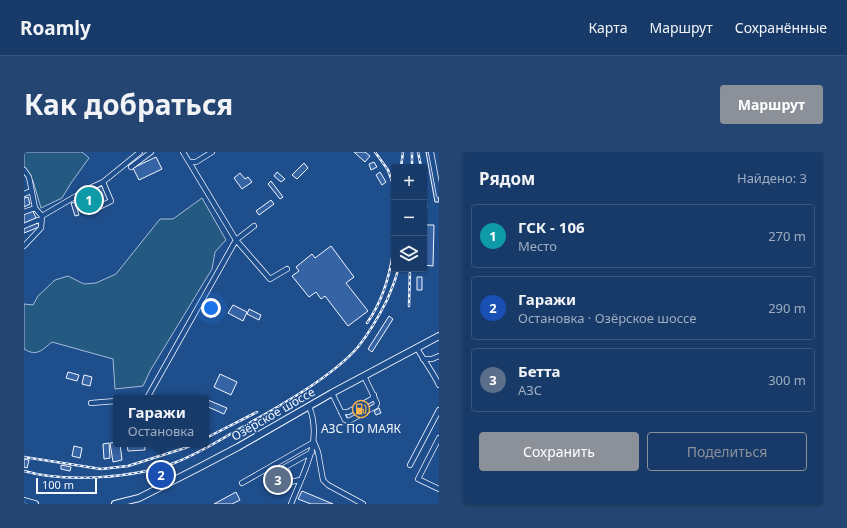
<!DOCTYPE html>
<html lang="ru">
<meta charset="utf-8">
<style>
:root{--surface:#173a69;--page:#244571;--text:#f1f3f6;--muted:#9eadc0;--line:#36547d;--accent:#8c9099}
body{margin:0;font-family:"Noto Sans",sans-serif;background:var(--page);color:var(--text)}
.controls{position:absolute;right:12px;top:12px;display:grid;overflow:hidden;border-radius:4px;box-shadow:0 1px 3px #0004}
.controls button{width:36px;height:36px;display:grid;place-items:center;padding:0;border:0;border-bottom:1px solid var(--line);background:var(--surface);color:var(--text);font:20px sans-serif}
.scale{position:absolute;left:12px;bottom:10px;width:61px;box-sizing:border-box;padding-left:4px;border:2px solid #f2f6ff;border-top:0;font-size:11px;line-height:14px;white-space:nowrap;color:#f2f6ff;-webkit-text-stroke:3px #1f4e8c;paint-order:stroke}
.you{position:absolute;left:187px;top:156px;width:14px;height:14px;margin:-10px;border:3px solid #fff;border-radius:50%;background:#1a73e8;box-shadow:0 0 0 6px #1a73e833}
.badge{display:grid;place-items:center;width:26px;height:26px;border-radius:50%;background:var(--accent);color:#fff;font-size:13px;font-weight:700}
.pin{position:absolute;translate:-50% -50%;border:2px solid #fff;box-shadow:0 1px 4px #0006}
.popup{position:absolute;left:89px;top:243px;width:96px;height:52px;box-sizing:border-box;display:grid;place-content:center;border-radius:4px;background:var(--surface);filter:drop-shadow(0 1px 3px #0005);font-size:13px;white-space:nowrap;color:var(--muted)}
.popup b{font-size:15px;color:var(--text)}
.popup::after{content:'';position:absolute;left:50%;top:100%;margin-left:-8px;border:8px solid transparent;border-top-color:var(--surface)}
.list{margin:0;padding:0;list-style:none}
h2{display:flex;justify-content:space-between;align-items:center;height:52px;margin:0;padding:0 16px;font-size:17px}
h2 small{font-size:13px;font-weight:400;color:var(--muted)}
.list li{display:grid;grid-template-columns:26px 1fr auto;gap:12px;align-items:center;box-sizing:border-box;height:64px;margin:0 8px 8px;padding:0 8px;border:1px solid var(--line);border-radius:4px}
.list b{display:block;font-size:15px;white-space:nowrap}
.list p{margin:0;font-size:13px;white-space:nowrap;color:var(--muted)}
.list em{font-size:13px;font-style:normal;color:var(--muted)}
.actions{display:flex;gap:8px;padding:12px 16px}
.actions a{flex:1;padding:9px 0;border:1px solid var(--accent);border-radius:4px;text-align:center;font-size:14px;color:var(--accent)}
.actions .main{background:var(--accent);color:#fff}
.icon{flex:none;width:22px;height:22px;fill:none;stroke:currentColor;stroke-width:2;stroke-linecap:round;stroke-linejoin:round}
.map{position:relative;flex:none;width:415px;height:352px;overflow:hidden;border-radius:4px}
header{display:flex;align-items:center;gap:24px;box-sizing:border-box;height:56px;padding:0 20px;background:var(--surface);border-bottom:1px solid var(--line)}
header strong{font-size:19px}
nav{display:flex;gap:22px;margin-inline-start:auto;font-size:14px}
.intro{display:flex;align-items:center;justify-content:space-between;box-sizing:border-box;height:96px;padding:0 24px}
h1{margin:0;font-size:28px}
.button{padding:10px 18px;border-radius:4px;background:var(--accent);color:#fff;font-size:14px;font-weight:700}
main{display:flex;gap:24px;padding:0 24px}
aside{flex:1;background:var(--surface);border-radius:4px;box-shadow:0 1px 3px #0004}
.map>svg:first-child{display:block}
.green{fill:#245a82;stroke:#a8bbd7}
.building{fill:#3563a3;stroke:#f2f6ff}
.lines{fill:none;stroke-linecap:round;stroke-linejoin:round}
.minor-casing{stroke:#f2f6ff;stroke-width:6}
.major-casing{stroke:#f2f6ff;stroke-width:8}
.minor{stroke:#1f4e8c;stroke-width:4.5}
.major{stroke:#1f4e8c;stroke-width:6}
.rail-casing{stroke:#f2f6ff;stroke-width:2.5}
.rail{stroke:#1f4e8c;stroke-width:1;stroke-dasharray:3;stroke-linecap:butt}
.power{stroke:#ffb74d;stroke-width:1;stroke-dasharray:14 3 2 3;stroke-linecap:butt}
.labels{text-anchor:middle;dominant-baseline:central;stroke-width:3;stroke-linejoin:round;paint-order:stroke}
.street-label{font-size:12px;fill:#f2f6ff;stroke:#1f4e8c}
.poi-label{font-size:12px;fill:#f2f6ff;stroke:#1f4e8c}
</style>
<header>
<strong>Roamly</strong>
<nav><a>Карта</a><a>Маршрут</a><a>Сохранённые</a></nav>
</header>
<div class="intro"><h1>Как добраться</h1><a class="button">Маршрут</a></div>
<main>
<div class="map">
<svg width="415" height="352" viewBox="0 0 415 352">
<rect width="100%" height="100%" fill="#1f4e8c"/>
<!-- green -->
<path class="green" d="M0,0H58L65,6L47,31L38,46L17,56L9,29L0,15Z
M178,46L202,88L191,100L188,117L126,219L119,234L91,237L89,207L28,190C18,198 13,205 0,197V152L9,153L14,144L31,128L44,124L60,132L72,131L92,122L136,67H149Z"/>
<!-- building -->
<path class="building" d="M330,0H341L346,4L341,10Z
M402,0H407L415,50H411Z
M132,5L138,17L115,28L109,16Z
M350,10L353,15L347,18L345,12Z
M280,11L284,16L273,27L268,23Z
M253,20L261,27L257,30L250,24Z
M356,20L362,30L358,33L352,23Z
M216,21L221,27L224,25L228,30L218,37L210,26Z
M247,29L259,45L256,47L244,32Z
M78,34L85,49L77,52L71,37Z
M67,39L73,54L64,57L58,42Z
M4,45L6,52L0,55V46Z
M247,48L250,52L235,63L232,59Z
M51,50L55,63L51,64L47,51Z
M9,59L12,66L0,71V62Z
M14,71L15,75L0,81V76Z
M400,73H410L409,114L400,113Z
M307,94L330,125L322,131L344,159L324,174L301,144L297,147L292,140L285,145L268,124L275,119L272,115L288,102L291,106Z
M393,125H398V138H393Z
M209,153L223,160L219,169L204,161Z
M225,157L237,163L235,168L223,162Z
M365,164L369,167L348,200L344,197Z
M44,220L55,223L53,229L42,226Z
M196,222L213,230L207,243L190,235Z
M60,223L68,225L66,234L58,232Z
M184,248L203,256L200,262L182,254Z
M350,248L352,251L324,267L322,263Z
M355,256L357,261L352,263L350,259Z
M92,290V292H96L98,308L89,310L86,291Z
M85,291L86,306L80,307L79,292Z
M121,292V298L104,299L103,293Z
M50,294L58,296L56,306L48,304Z
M0,307L5,308L3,316L0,315Z
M37,313L47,315L46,319L37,317Z
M265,317L268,324L261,328L257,321Z
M255,324L258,330L254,332L251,326Z
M278,339L309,352H287L274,347Z
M212,340L216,348L208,352H190Z"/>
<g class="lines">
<!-- minor casing -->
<g class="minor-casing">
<path id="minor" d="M407,0L415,43
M166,10H172L188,0
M107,15L127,0
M0,18L5,25L11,56L18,64L17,76L0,94
M69,39L75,55L87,49L79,30
M0,42L7,39
M0,60L11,56
M18,64L64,37L79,30L116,0
M0,74L14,68L17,69
M230,74L212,88L246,127L263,117
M393,196C400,209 409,220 415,233
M399,207H408L415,204
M308,241L321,268L325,269L352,254L353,251L340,224
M123,246L212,88L159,0
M67,251L92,249
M317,260H324L348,247L350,243
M415,286L394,327L415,337
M386,313L415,258
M276,328L261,331L254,319L288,300
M218,331L290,290L294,300L299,328L304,333L339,352
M267,352C280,319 299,289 285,254"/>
</g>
<!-- major casing -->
<g class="major-casing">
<path id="major" d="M0,349L11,352
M91,352L115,346L174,316L214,295L308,241L415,184"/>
</g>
<!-- minor -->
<use href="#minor" class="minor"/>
<!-- major -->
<use href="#major" class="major"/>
<!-- rail casing -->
<g class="rail-casing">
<path id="rail" d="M351,0L364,18L370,35
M394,0L397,15
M377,15L379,0
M388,15V0
M400,32L402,53L401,71
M385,154L386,117
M343,171C360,147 367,120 370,92
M182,286L233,260
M0,305L77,317L104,314L161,296L170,292
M0,319C41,331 110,326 150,311C175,302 199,286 222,273C257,253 308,225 334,195C345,181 355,164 363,148C367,138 372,128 374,117"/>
</g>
<!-- rail -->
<use href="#rail" class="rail"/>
<!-- power -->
<path class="power" d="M414,0H415"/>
</g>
<!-- icons -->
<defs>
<g id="fuel-ring" transform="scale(0.9)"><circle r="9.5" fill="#1f4e8c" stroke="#ffb74d" stroke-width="1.5"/><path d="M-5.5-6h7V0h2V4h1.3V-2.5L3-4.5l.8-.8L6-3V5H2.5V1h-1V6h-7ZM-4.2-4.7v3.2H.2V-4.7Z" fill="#ffb74d"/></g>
</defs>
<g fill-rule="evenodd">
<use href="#fuel-ring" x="337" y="257"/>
</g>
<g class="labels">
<!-- street labels -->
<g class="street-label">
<text transform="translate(249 262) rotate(-30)">Озёрское шоссе</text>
</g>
<!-- poi labels -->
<g class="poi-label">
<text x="337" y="276">АЗС ПО МАЯК</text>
</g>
</g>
</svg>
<div class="controls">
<button>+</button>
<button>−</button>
<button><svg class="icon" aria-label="layers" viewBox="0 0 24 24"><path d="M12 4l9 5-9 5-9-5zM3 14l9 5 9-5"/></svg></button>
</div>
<div class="scale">100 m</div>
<div class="you"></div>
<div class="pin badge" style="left:65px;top:48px;background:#0f9aa8">1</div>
<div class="pin badge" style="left:137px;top:323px;background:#1a4fb4">2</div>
<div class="popup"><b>Гаражи</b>Остановка</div>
<div class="pin badge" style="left:254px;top:328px;background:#5c6f8a">3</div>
</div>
<aside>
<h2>Рядом<small>Найдено: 3</small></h2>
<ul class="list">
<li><span class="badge" style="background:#0f9aa8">1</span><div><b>ГСК - 106</b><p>Место</p></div><em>270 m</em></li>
<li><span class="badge" style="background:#1a4fb4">2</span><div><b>Гаражи</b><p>Остановка · Озёрское шоссе</p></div><em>290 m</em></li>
<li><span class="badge" style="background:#5c6f8a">3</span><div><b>Бетта</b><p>АЗС</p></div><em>300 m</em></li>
</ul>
<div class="actions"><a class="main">Сохранить</a><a>Поделиться</a></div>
</aside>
</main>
